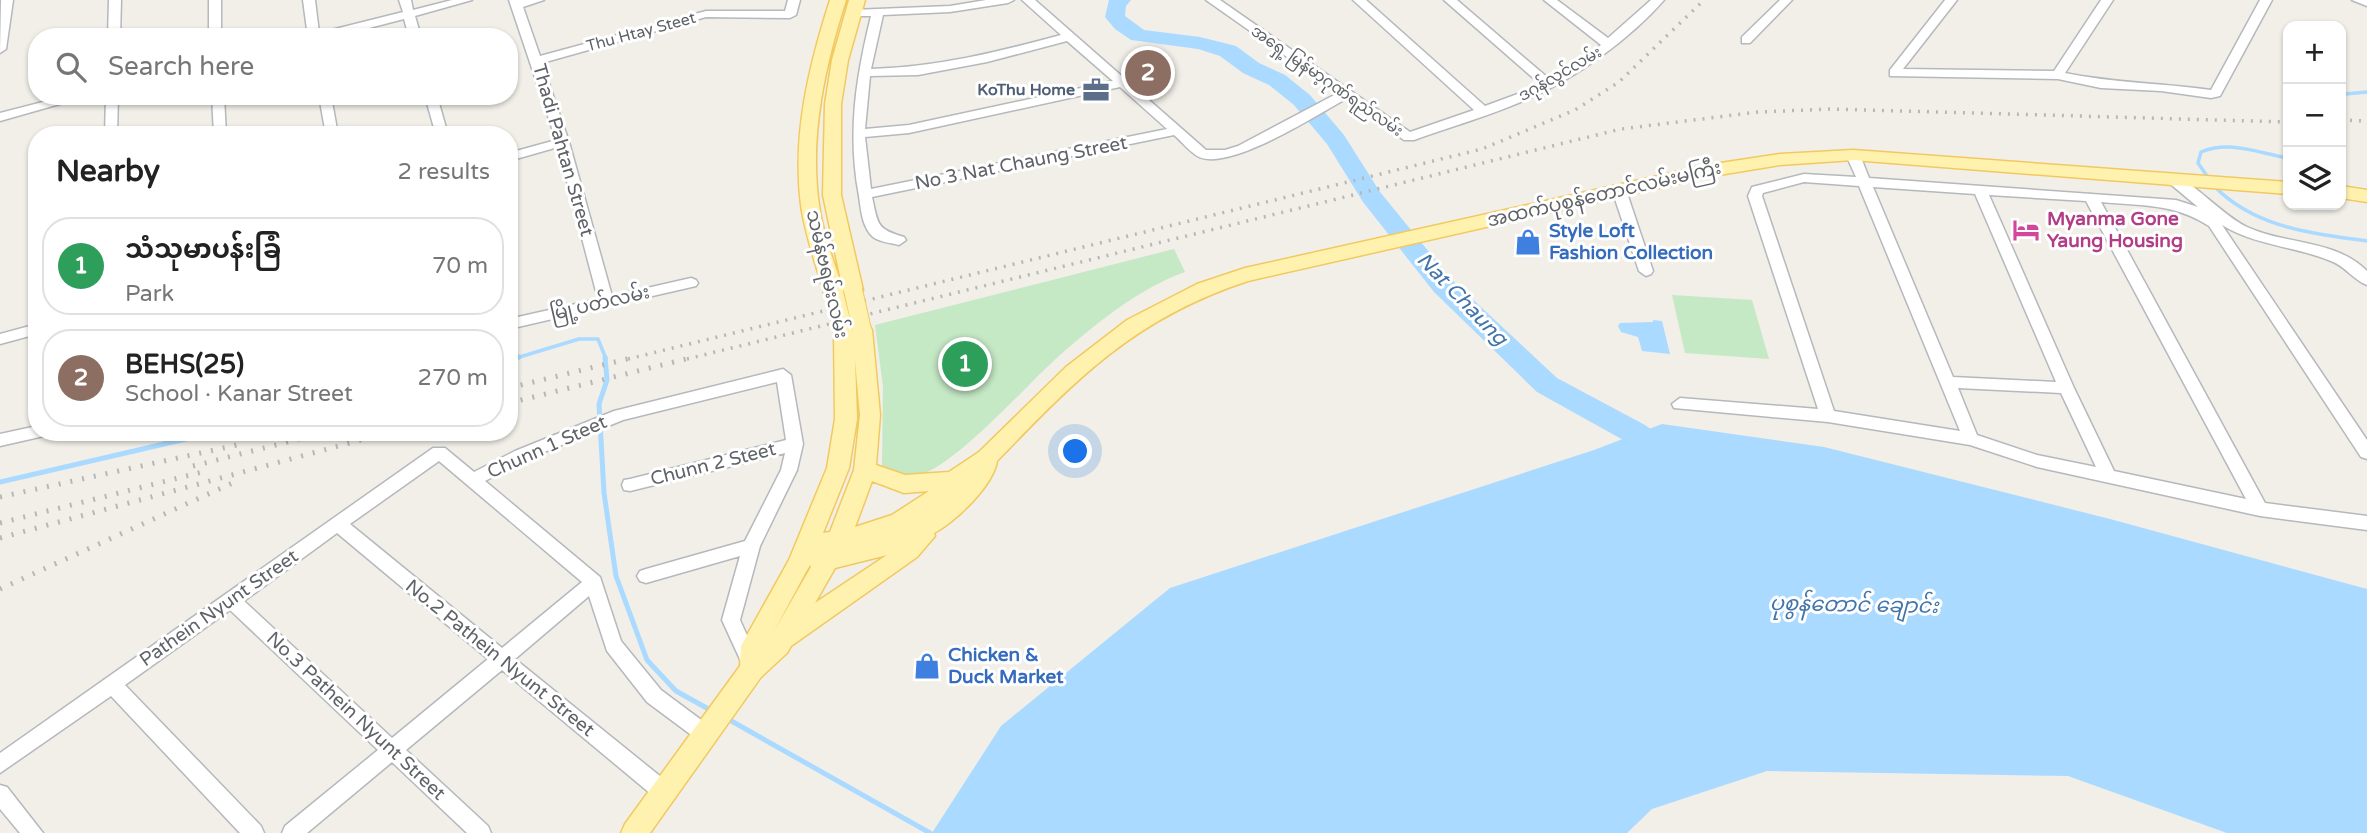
<!DOCTYPE html>
<meta charset="utf-8">
<style>
:root{--surface:#fff;--page:#f6f6f6;--text:#222;--muted:#767676;--line:#e0e0e0;--accent:#ea4335}
body{margin:0;font-family:"Varela Round","Noto Sans Myanmar",sans-serif;background:var(--page);color:var(--text)}
.controls{position:absolute;right:21px;top:21px;display:grid;overflow:hidden;border-radius:14px;box-shadow:0 2px 5px #0004}
.controls button{width:63px;height:63px;display:grid;place-items:center;padding:0;border:0;border-bottom:2px solid var(--line);background:var(--surface);color:var(--text);font:35px sans-serif}
.you{position:absolute;left:1076px;top:452px;width:24px;height:24px;margin:-18px;border:5px solid #fff;border-radius:50%;background:#1a73e8;box-shadow:0 0 0 10px #1a73e833}
.badge{display:grid;place-items:center;width:46px;height:46px;border-radius:50%;background:var(--accent);color:#fff;font-size:23px;font-weight:700}
.pin{position:absolute;translate:-50% -50%;border:4px solid #fff;box-shadow:0 2px 7px #0006}
.list{margin:0;padding:0;list-style:none}
h2{display:flex;justify-content:space-between;align-items:center;height:91px;margin:0;padding:0 28px;font-size:30px}
h2 small{font-size:23px;font-weight:400;color:var(--muted)}
.list li{display:grid;grid-template-columns:46px 1fr auto;gap:21px;align-items:center;box-sizing:border-box;height:98px;margin:0 14px 14px;padding:0 14px;border:2px solid var(--line);border-radius:28px}
.list b{display:block;font-size:26px;white-space:nowrap}
.list p{margin:0;font-size:23px;white-space:nowrap;color:var(--muted)}
.list em{font-size:23px;font-style:normal;color:var(--muted)}
.icon{flex:none;width:38px;height:38px;fill:none;stroke:currentColor;stroke-width:2;stroke-linecap:round;stroke-linejoin:round}
.map{position:relative;flex:none;width:2367px;height:833px;overflow:hidden}
.search{position:absolute;background:var(--surface);box-shadow:0 2px 5px #0004;left:28px;top:28px;width:490px;height:77px;display:flex;align-items:center;gap:18px;box-sizing:border-box;padding:0 24px;border-radius:28px;color:var(--muted);font-size:26px}
.panel{position:absolute;background:var(--surface);box-shadow:0 2px 5px #0004;left:28px;top:126px;width:490px;height:315px;border-radius:28px}
.map>svg:first-child{display:block}
.green{fill:#c5e8c5}
.water{fill:#aadaff}
.lines{fill:none;stroke-linecap:round;stroke-linejoin:round}
.stream-far1{stroke:#aadaff;stroke-width:3.5}
.stream{stroke:#aadaff;stroke-width:5}
.river{fill:#aadaff;fill-rule:evenodd}
.minor-casing{stroke:#b5b8bc;stroke-width:3}
.major-casing{stroke:#f2c960;stroke-width:3}
.minor{fill:#fff;fill-rule:evenodd}
.major{fill:#fff2af;fill-rule:evenodd}
.rail-far1{stroke:#b6b7b8;stroke-width:3.5;stroke-dasharray:2 7;stroke-linecap:butt}
.rail{stroke:#b6b7b8;stroke-width:5;stroke-dasharray:2 10;stroke-linecap:butt}
.major-bridge-casing{stroke:#f2c960;stroke-width:20;stroke-linecap:butt}
.major-bridge{stroke:#fff2af;stroke-width:18}
.labels{text-anchor:middle;dominant-baseline:central;stroke-width:6;stroke-linejoin:round;paint-order:stroke}
.far-street-label{font-size:16px;fill:#5f6368;stroke:#fff}
.far-service-label{font-size:16px;font-weight:bold;fill:#4e5e75;stroke:#fff;text-anchor:end}
.street-label{font-size:19px;fill:#5f6368;stroke:#fff}
.hotel-label{font-size:19px;font-weight:bold;fill:#b23c85;stroke:#fff;text-anchor:start}
.shop-label{font-size:19px;font-weight:bold;fill:#366cbe;stroke:#fff;text-anchor:start}
.water-label{font-size:21px;font-style:italic;fill:#4174aa;stroke:#fff}
</style>
<div class="map">
<svg width="2367" height="833" viewBox="0 0 2367 833">
<rect width="100%" height="100%" fill="#f1efe8"/>
<!-- green -->
<path class="green" d="M1174,249L1185,272C1138,289 1098,322 1060,355C1030,381 949,474 912,477C902,477 891,471 882,466L883,387L875,325Z
M1672,295L1752,300L1769,359L1685,353Z"/>
<!-- water -->
<path class="water" d="M1653,320L1662,321L1670,354L1642,351L1638,337L1621,332L1618,326L1620,323L1653,322Z
M1662,424L1824,447L2110,519L2367,589V833H2227L2068,776L1767,771L1652,809L1627,833H932L1001,726L1170,588L1594,450Z"/>
<g class="lines">
<!-- stream-far1 -->
<path class="stream-far1" d="M2341,98L2345,94L2367,92
M2209,179L2198,163L2201,152C2230,140 2258,153 2288,158
M2214,186C2255,228 2311,233 2367,241
M513,359L579,339H598L606,359"/>
<!-- stream -->
<path class="stream" d="M605,357L607,380L599,404L604,493L616,576L647,660L676,691L712,711
M509,360L519,357
M0,482L216,432
M726,718L930,833"/>
<!-- river -->
<path class="river" d="M1109,0H1131L1126,6L1125,16L1144,30L1200,37L1236,46L1259,63L1285,75L1310,95L1344,135L1380,192L1452,280L1557,378L1645,425L1676,447L1680,455L1676,463L1666,466L1656,463L1625,441L1537,392L1434,292L1363,202L1327,144L1294,105L1269,85L1243,73L1220,56L1198,49L1131,40L1115,29L1105,17Z"/>
<!-- minor casing -->
<g class="minor-casing">
<path id="minor" d="M1,0H13L6,49L0,53Z
M109,0H121L120,37H108Z
M209,0H221V37H209Z
M303,0H315L319,33L403,12L399,0H411L413,10L452,0H472L415,16L421,37H409L404,19L334,37H308Z
M509,0H544L523,7L540,56L706,11H785L788,0H800L796,15L790,18L706,17L542,63L569,142L612,296L691,278L696,280L698,283L696,286L509,329V319L598,299L558,147L509,161V153L556,140Z
M986,0H1014L1008,3L950,12L883,15L871,69C937,67 998,52 1061,35L1022,0H1035L1206,150H1225L1238,146L1338,93L1206,0H1220L1410,132L1474,110L1353,0H1366L1485,106L1523,92L1539,83L1444,0H1457L1548,78L1591,53L1601,45L1544,0H1557L1608,38L1651,0H1664C1631,38 1576,78 1530,98C1492,115 1453,126 1414,140H1404L1346,99C1316,115 1231,171 1199,157C1191,153 1182,142 1174,135L872,197C878,224 876,229 904,237L906,240L899,245C891,243 880,242 873,237C862,227 861,210 859,196C847,133 856,77 871,16H853L847,13L853,10L950,6ZM1067,41L1113,81L909,125L865,129L870,76L918,75L987,62ZM1120,87L1167,129L871,189L865,137L909,133Z
M1780,0H1792L1750,43H1742V37Z
M1945,0H1957L1903,69L2054,71L2101,0H2113L2065,73C2113,83 2162,83 2211,90L2260,0H2272L2220,96L2211,98L2161,91L2101,88L2058,79L1890,76V70Z
M2352,0H2367V6Z
M66,96H88L0,121V113Z
M106,96H118L117,135H105Z
M212,96H224L226,135H214Z
M319,96H331L338,135H326Z
M425,96H437L448,135H436Z
M1853,151L1860,155L1869,178L2176,200L2198,207L2168,182L2166,179L2173,175C2193,181 2223,216 2247,227C2286,245 2335,239 2367,271V285C2355,281 2345,266 2331,261C2295,246 2256,246 2222,225L2367,440V459L2361,457L2209,226C2173,203 2142,206 2101,202L2265,503L2367,516V530L2260,516L2037,467L1970,445L1828,422L1674,408L1672,404L1680,398L1818,409L1748,196L1752,187L1804,174L1856,177L1846,155ZM1804,182L1859,186L1960,431L1834,411L1762,196L1763,193ZM1873,187L1975,194L2056,382L1953,377ZM1989,195L2086,201L2246,499L2114,471L2074,388ZM1958,388L2061,393L2096,467L2037,455L1977,435Z
M1619,186L1626,190L1653,271L1651,274L1646,276L1639,271L1612,190Z
M37,324V334L0,344V334Z
M783,369L791,375L803,444L797,470L760,546L740,620L759,662L756,668L750,670L744,668L722,620L740,556L646,583L640,581L637,576L640,571L646,569L745,541L781,470L785,453L630,491L624,490L622,485L624,480L630,479L786,440L777,382L623,420L527,459L485,481L600,577L621,641L661,690L712,728L715,734L712,740L705,743L698,740L647,702L607,651L589,596L515,659L671,785L674,792L671,799L664,801L657,799L502,670L406,750L488,826L491,833H467L392,762L307,833H282L285,826L378,750L230,610L125,685L261,826L264,833H240L111,696L0,773V753L433,448H445L474,472L515,451L614,411ZM439,461L582,582L502,648L350,524ZM337,533L488,659L392,738L244,601Z
M37,426V432H46L44,436L0,446V434Z
M0,785L7,787L43,833H20L0,809Z"/>
</g>
<!-- major casing -->
<g class="major-casing">
<path id="major" d="M830,0H846C825,66 809,136 819,205C823,235 835,264 844,293L841,298H827L824,293C816,264 805,235 801,205C792,135 809,66 830,0Z
M849,0H865L848,60L841,104V195L863,290L860,295H846L843,290L823,195L825,104L832,60Z
M1853,150L2288,182V194L1853,160L1780,165L1707,177L1248,281C1135,318 1077,378 997,461C993,486 956,521 934,533L935,536L917,557L791,646L787,653L761,677L650,833H621L625,824L740,666L741,646L789,560L827,468L835,419L834,333L837,328L844,326L852,330L855,325H869L872,330L880,415L876,465L905,475L949,472L979,452L1066,367L1127,320L1197,284L1245,268L1707,165L1780,154ZM855,360L860,415L854,470L830,532L823,533L849,468L857,419ZM872,481L904,493L929,491L892,515L855,527ZM887,555L815,603L835,568ZM810,565L811,567L773,633L807,570Z
M2341,186L2367,190V202L2341,198Z"/>
</g>
<!-- minor -->
<use href="#minor" class="minor"/>
<!-- major -->
<use href="#major" class="major"/>
<!-- rail-far1 -->
<path class="rail-far1" d="M2341,120L2367,121
M628,359L1482,149L1575,110L1619,82L1704,0
M687,359L1621,129L1758,112L1832,109L2288,122"/>
<!-- rail -->
<path class="rail" d="M509,388L635,357
M509,403L694,357
M193,466L327,432
M0,497L246,443
M0,523L206,471
M0,538L390,432
M0,589L239,480"/>
<!-- major-bridge casing -->
<g class="major-bridge-casing">
<path id="major-bridge" d="M853,290L862,330
M834,293L844,333"/>
</g>
<!-- major-bridge -->
<use href="#major-bridge" class="major-bridge"/>
</g>
<!-- icons -->
<defs>
<g id="office-bare" transform="scale(2.1)"><path d="M-6-3h4V-5.5h4V-3h4V5H-6ZM-1-4.5V-3h2v-1.5ZM-6 0V1H6V0Z" fill="#5c6f8a" stroke="#fff" stroke-width="2.5" paint-order="stroke"/></g>
<g id="hotel-bare" transform="scale(2.1)"><path d="M-6-4.5h1.5V1H6V5H4.5V3h-9V5H-6ZM-4 0a1.8 1.8 0 1 1 3.6 0ZM.5 0V-2.5h3Q6-2.5 6 0Z" fill="#d1479c" stroke="#fff" stroke-width="2.5" paint-order="stroke"/></g>
<g id="shop-bare" transform="scale(2.1)"><path d="M-5-2.5h2.3a2.7 3.5 0 0 1 5.4 0H5L5.5 6h-11ZM-1.5-2.5h3a1.5 2.3 0 0 0-3 0Z" fill="#3f7fe0" stroke="#fff" stroke-width="2.5" paint-order="stroke"/></g>
</defs>
<g fill-rule="evenodd">
<use href="#office-bare" x="1096" y="90"/>
<use href="#hotel-bare" x="2026" y="230"/>
<use href="#shop-bare" x="1528" y="242"/>
<use href="#shop-bare" x="927" y="666"/>
</g>
<g class="labels">
<!-- far-street labels -->
<g class="far-street-label">
<text transform="translate(641 32) rotate(-15)">Thu Htay Steet</text>
<text transform="translate(1560 74) rotate(-30)">ဒဂုန်လွင်လမ်း</text>
<text transform="translate(1327 81) rotate(35)">အရှေ့ မြန်မာ့ဂုဏ်ရည်လမ်း</text>
</g>
<!-- far-service labels -->
<g class="far-service-label">
<text x="1075" y="90">KoThu Home</text>
</g>
<!-- street labels -->
<g class="street-label">
<text transform="translate(563 150) rotate(74)">Thadi Pahtan Street</text>
<text transform="translate(1021 163) rotate(-11)">No 3 Nat Chaung Street</text>
<text transform="translate(1604 194) rotate(-13)">အထက်ပုစွန်တောင်လမ်းမကြီး</text>
<text transform="translate(827 274) rotate(77)">သမိန်ဗရမ်းလမ်း</text>
<text transform="translate(600 303) rotate(-13)">မြို့ပတ်လမ်း</text>
<text transform="translate(547 447) rotate(-24)">Chunn 1 Steet</text>
<text transform="translate(713 464) rotate(-14)">Chunn 2 Steet</text>
<text transform="translate(219 608) rotate(-35)">Pathein Nyunt Street</text>
<text transform="translate(500 658) rotate(39)">No.2 Pathein Nyunt Street</text>
<text transform="translate(356 716) rotate(43)">No.3 Pathein Nyunt Street</text>
</g>
<!-- hotel labels -->
<g class="hotel-label">
<text x="2047" y="219">Myanma Gone<tspan x="2047" dy="22">Yaung Housing</tspan></text>
</g>
<!-- shop labels -->
<g class="shop-label">
<text x="1549" y="231">Style Loft<tspan x="1549" dy="22">Fashion Collection</tspan></text>
<text x="948" y="655">Chicken &amp;<tspan x="948" dy="22">Duck Market</tspan></text>
</g>
<!-- water labels -->
<g class="water-label">
<text transform="translate(1462 299) rotate(46)">Nat Chaung</text>
<text transform="translate(1854 605) rotate(1)">ပုစွန်တောင် ချောင်း</text>
</g>
</g>
</svg>
<div class="controls">
<button>+</button>
<button>−</button>
<button><svg class="icon" aria-label="layers" viewBox="0 0 24 24"><path d="M12 4l9 5-9 5-9-5zM3 14l9 5 9-5"/></svg></button>
</div>
<div class="you"></div>
<div class="pin badge" style="left:965px;top:364px;background:#2e9e5b">1</div>
<div class="pin badge" style="left:1148px;top:73px;background:#8d6e63">2</div>
<div class="search"><svg class="icon" aria-label="search" viewBox="0 0 24 24"><circle cx="10" cy="10" r="6"/><path d="M15 15l6 6"/></svg>Search here</div>
<section class="panel">
<h2>Nearby<small>2 results</small></h2>
<ul class="list">
<li><span class="badge" style="background:#2e9e5b">1</span><div><b>သံသုမာပန်းခြံ</b><p>Park</p></div><em>70 m</em></li>
<li><span class="badge" style="background:#8d6e63">2</span><div><b>BEHS(25)</b><p>School · Kanar Street</p></div><em>270 m</em></li>
</ul>
</section>
</div>
